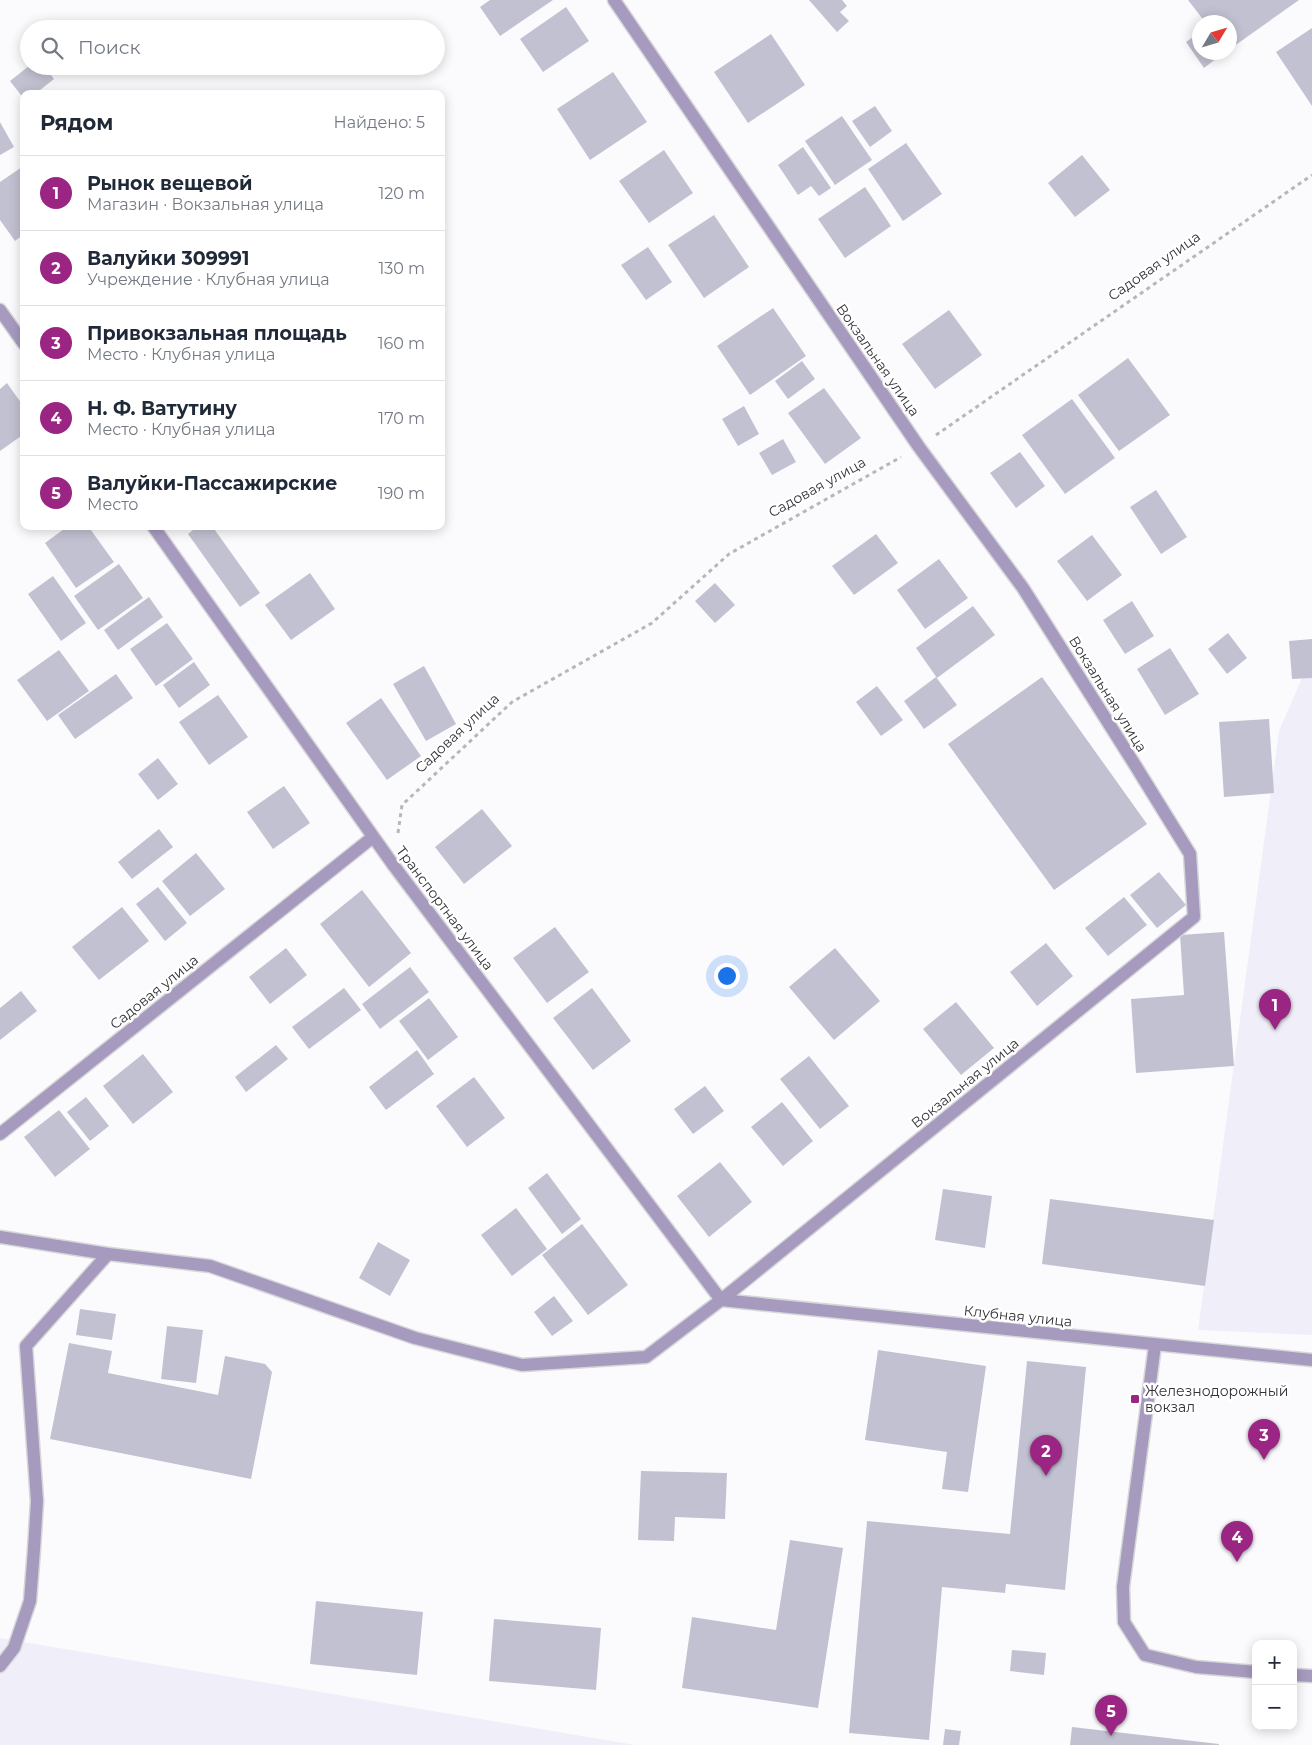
<!DOCTYPE html>
<html lang="ru">
<meta charset="utf-8">
<style>
:root{--surface:#fff;--page:#f6f6f7;--text:#1f2937;--muted:#747a83;--line:#e0e1e3;--accent:#9a2582}
body{margin:0;font-family:Montserrat,sans-serif;background:var(--page);color:var(--text)}
.controls{position:absolute;right:15px;bottom:15px;display:grid;overflow:hidden;border-radius:10px;box-shadow:0 2px 12px #0003}
.controls button{width:45px;height:45px;display:grid;place-items:center;padding:0;border:0;border-bottom:1px solid var(--line);background:var(--surface);color:var(--text);font:25px sans-serif}
.compass{position:absolute;left:1192px;top:15px;width:45px;height:45px;border-radius:50%;background:var(--surface);box-shadow:0 2px 12px #0003;rotate:52deg}
.you{position:absolute;left:726px;top:975px;width:18px;height:18px;margin:-12px;border:4px solid #fff;border-radius:50%;background:#1a73e8;box-shadow:0 0 0 8px #1a73e833}
.badge{display:grid;place-items:center;width:32px;height:32px;border-radius:50%;background:var(--accent);color:#fff;font-size:16px;font-weight:700}
.pin{position:absolute;translate:-50% -41px;filter:drop-shadow(0 1px 2px #0008)}
.pin::after{content:'';position:absolute;top:26px;width:18px;height:15px;background:inherit;clip-path:polygon(0 0,100% 0,50% 100%)}
.list{margin:0;padding:0;list-style:none}
h2{display:flex;justify-content:space-between;align-items:center;height:65px;margin:0;padding:0 20px;font-size:21px}
h2 small{font-size:16px;font-weight:400;color:var(--muted)}
.list li{display:grid;grid-template-columns:32px 1fr auto;gap:15px;align-items:center;box-sizing:border-box;height:75px;padding:0 20px;border-top:1px solid var(--line)}
.list b{display:block;font-size:19px;white-space:nowrap}
.list p{margin:0;font-size:16px;white-space:nowrap;color:var(--muted)}
.list em{font-size:16px;font-style:normal;color:var(--muted)}
.icon{flex:none;width:28px;height:28px;fill:none;stroke:currentColor;stroke-width:2;stroke-linecap:round;stroke-linejoin:round}
.map{position:relative;flex:none;width:1312px;height:1745px;overflow:hidden}
.search{position:absolute;background:var(--surface);box-shadow:0 2px 12px #0003;left:20px;top:20px;width:425px;height:55px;display:flex;align-items:center;gap:12px;box-sizing:border-box;padding:0 18px;border-radius:28px;color:var(--muted);font-size:19px}
.panel{position:absolute;background:var(--surface);box-shadow:0 2px 12px #0003;left:20px;top:90px;width:425px;height:440px;border-radius:10px}
.map>svg:first-child{display:block}
.built{fill:#f0eff9}
.building{fill:#c2c1d1}
.lines{fill:none;stroke-linecap:round;stroke-linejoin:round}
.service-casing{stroke:#d7d7da;stroke-width:15}
.minor-casing{stroke:#d7d7da;stroke-width:15}
.path{stroke:#b7b7bb;stroke-width:3;stroke-dasharray:4 4;stroke-linecap:butt}
.service{stroke:#a79abf;stroke-width:12}
.minor{stroke:#a79abf;stroke-width:12}
.poi-dot{fill:#9a2582;stroke:#fff;stroke-width:2}
.labels{text-anchor:middle;dominant-baseline:central;stroke-width:5;stroke-linejoin:round;paint-order:stroke}
.street-label{font-size:14px;fill:#323238;stroke:#fff}
.poi-label{font-size:14px;fill:#323238;stroke:#fff;text-anchor:start}
</style>
<div class="map">
<svg width="1312" height="1745" viewBox="0 0 1312 1745">
<rect width="100%" height="100%" fill="#fbfbfe"/>
<!-- built -->
<path class="built" d="M1312,655V1335L1198,1330L1279,731Z
M0,1638L635,1745H0Z"/>
<!-- building -->
<path class="building" d="M490,0H553L500,36L480,7Z
M809,0H842L847,6L840,12L849,21L837,32Z
M1188,0H1299L1230,49V22H1205Z
M566,7L589,41L543,72L520,39Z
M1312,28V106L1276,52Z
M1200,32V52H1225L1204,68L1186,42Z
M771,34L805,85L748,123L714,72Z
M29,66H44L54,79L35,94H24V99L10,81Z
M613,72L647,122L590,160L557,109Z
M875,106L892,131L870,147L852,121Z
M842,116L872,160L835,185L805,141Z
M0,122L14,147L0,155Z
M906,143L942,194L903,221L868,169Z
M803,147L831,188L819,196L811,186L798,195L778,165Z
M664,150L693,193L649,223L619,181Z
M1082,155L1110,190L1075,217L1048,183Z
M22,167L24,234L15,241L0,220V182Z
M865,187L891,226L845,258L818,219Z
M714,215L749,267L704,298L668,245Z
M648,247L672,282L646,300L621,265Z
M773,308L806,356L750,395L717,346Z
M949,310L982,355L935,389L902,344Z
M1128,358L1170,415L1119,451L1078,395Z
M802,361L815,379L788,399L775,381Z
M7,383L24,407V434L0,451V389Z
M824,388L861,438L825,464L788,413Z
M1072,399L1115,458L1065,494L1022,435Z
M744,406L759,434L738,446L722,419Z
M783,439L796,462L772,475L759,453Z
M1020,452L1045,486L1016,508L990,473Z
M1156,490L1187,537L1161,554L1130,507Z
M68,526H88L114,562L76,588L45,543Z
M198,526H212L260,593L240,607L188,534Z
M876,534L898,563L854,595L832,566Z
M1092,535L1122,575L1087,601L1057,561Z
M939,559L968,598L925,629L897,590Z
M119,564L143,598L98,630L74,596Z
M310,573L335,609L291,640L265,605Z
M53,576L86,623L61,641L28,594Z
M715,583L735,605L715,623L695,601Z
M149,597L163,617L118,650L104,630Z
M1132,601L1154,636L1125,654L1103,620Z
M973,606L995,635L937,678L916,648Z
M167,623L193,659L156,686L130,649Z
M1228,633L1247,658L1227,674L1208,649Z
M1312,639V678L1292,679L1289,641Z
M1170,648L1199,694L1165,715L1137,669Z
M59,650L89,691L47,721L17,680Z
M194,662L210,685L179,708L163,685Z
M424,666L456,724L426,741L393,684Z
M116,674L133,698L75,739L58,715Z
M936,677L957,705L924,729L904,701Z
M1042,677L1147,824L1054,890L948,744Z
M877,686L903,720L881,736L856,702Z
M218,695L248,737L209,765L179,722Z
M381,698L421,756L387,780L346,723Z
M1269,719L1274,793L1224,797L1219,722Z
M158,758L178,784L158,800L138,774Z
M284,786L310,823L273,849L247,812Z
M482,809L512,846L464,884L435,847Z
M159,829L173,847L132,879L118,862Z
M196,853L225,889L190,916L162,881Z
M1159,872L1186,905L1157,928L1130,895Z
M158,887L187,923L165,941L136,904Z
M362,890L411,953L369,987L320,924Z
M1124,897L1147,925L1108,956L1085,928Z
M122,907L149,941L99,980L72,947Z
M555,927L589,972L547,1003L513,958Z
M1224,932L1234,1066L1136,1073L1131,999L1184,995L1180,935Z
M1046,943L1073,976L1037,1006L1010,972Z
M286,948L307,975L270,1004L249,977Z
M835,948L880,1001L834,1040L789,987Z
M410,967L429,992L380,1029L362,1004Z
M344,988L361,1010L309,1049L292,1027Z
M592,988L631,1041L593,1070L553,1018Z
M21,991L37,1011L0,1040V1008Z
M429,998L458,1037L428,1060L399,1021Z
M956,1002L994,1048L961,1075L923,1029Z
M276,1045L288,1059L246,1092L235,1077Z
M417,1050L434,1074L386,1110L369,1087Z
M143,1054L173,1092L133,1124L103,1086Z
M809,1056L849,1106L820,1129L780,1079Z
M474,1077L505,1118L467,1147L436,1106Z
M705,1086L724,1111L693,1134L674,1109Z
M86,1097L109,1126L90,1141L67,1112Z
M782,1102L813,1141L783,1166L751,1127Z
M59,1110L90,1149L55,1177L24,1137Z
M720,1162L752,1202L709,1237L677,1196Z
M547,1173L581,1219L562,1234L528,1188Z
M943,1189L992,1196L985,1248L935,1240Z
M1050,1199L1214,1220L1205,1286L1042,1264Z
M516,1208L547,1249L512,1276L481,1235Z
M582,1224L628,1285L588,1315L542,1255Z
M378,1242L410,1260L390,1296L359,1278Z
M554,1296L573,1321L552,1336L534,1312Z
M80,1309L116,1314L112,1340L76,1335Z
M167,1326L203,1330L196,1383L161,1379Z
M69,1343L112,1351L108,1373L218,1395L225,1356L265,1364L272,1372L251,1479L50,1439Z
M878,1350L986,1366L968,1492L942,1489L947,1452L865,1440Z
M1027,1361L1086,1367L1065,1590L1006,1584L1005,1593L942,1587L929,1740L849,1733L867,1521L1010,1534Z
M641,1471L727,1473L725,1519L675,1517L674,1541L638,1540Z
M790,1540L843,1548L818,1708L682,1688L692,1617L776,1630Z
M316,1601L423,1612L417,1675L310,1664Z
M494,1619L601,1628L596,1690L489,1681Z
M1012,1650L1046,1653L1044,1675L1010,1671Z
M1072,1727L1219,1744V1745H1070Z
M945,1729L961,1731L959,1745H943Z"/>
<g class="lines">
<!-- service casing -->
<g class="service-casing">
<path id="service" d="M108,1254L210,1266L415,1338L522,1365L646,1357L721,1300
M1155,1345L1123,1587L1124,1622L1145,1655L1196,1667L1256,1672
M1293,1675L1312,1676"/>
</g>
<!-- minor casing -->
<g class="minor-casing">
<path id="minor" d="M614,0L919,447L1023,588L1135,765L1190,854L1194,917L721,1300
M0,310L24,344
M153,526L394,866L721,1300
M0,1134L373,837
M0,1237L108,1254
M721,1300L1312,1360
M0,1666L14,1648L30,1601L34,1549L37,1501L26,1346L108,1254"/>
</g>
<!-- path -->
<path class="path" d="M936,435L1312,175
M398,833L402,805L512,702L652,623L729,554L901,457"/>
<!-- service -->
<use href="#service" class="service"/>
<!-- minor -->
<use href="#minor" class="minor"/>
</g>
<!-- markers -->
<rect class="poi-dot" x="1130" y="1394" width="10" height="10" rx="2.5"/>
<g class="labels">
<!-- street labels -->
<g class="street-label">
<text transform="translate(1154 266) rotate(-35)">Садовая улица</text>
<text transform="translate(878 360) rotate(55)">Вокзальная улица</text>
<text transform="translate(817 487) rotate(-29)">Садовая улица</text>
<text transform="translate(1108 694) rotate(58)">Вокзальная улица</text>
<text transform="translate(457 733) rotate(-43)">Садовая улица</text>
<text transform="translate(445 908) rotate(53)">Транспортная улица</text>
<text transform="translate(154 992) rotate(-39)">Садовая улица</text>
<text transform="translate(965 1083) rotate(-39)">Вокзальная улица</text>
<text transform="translate(1018 1316) rotate(6)">Клубная улица</text>
</g>
<!-- poi labels -->
<g class="poi-label">
<text x="1145" y="1391">Железнодорожный<tspan x="1145" dy="16">вокзал</tspan></text>
</g>
</g>
</svg>
<div class="controls">
<button>+</button>
<button>−</button>
</div>
<svg class="compass" viewBox="-18 -18 36 36"><path d="M0-13l5 13h-10z" fill="#e53935"/><path d="M0 13l5-13h-10z" fill="#747a83"/></svg>
<div class="you"></div>
<div class="pin badge" style="left:1275px;top:1030px">1</div>
<div class="pin badge" style="left:1046px;top:1476px">2</div>
<div class="pin badge" style="left:1264px;top:1460px">3</div>
<div class="pin badge" style="left:1237px;top:1562px">4</div>
<div class="pin badge" style="left:1111px;top:1736px">5</div>
<div class="search"><svg class="icon" aria-label="search" viewBox="0 0 24 24"><circle cx="10" cy="10" r="6"/><path d="M15 15l6 6"/></svg>Поиск</div>
<section class="panel">
<h2>Рядом<small>Найдено: 5</small></h2>
<ul class="list">
<li><span class="badge">1</span><div><b>Рынок вещевой</b><p>Магазин · Вокзальная улица</p></div><em>120 m</em></li>
<li><span class="badge">2</span><div><b>Валуйки 309991</b><p>Учреждение · Клубная улица</p></div><em>130 m</em></li>
<li><span class="badge">3</span><div><b>Привокзальная площадь</b><p>Место · Клубная улица</p></div><em>160 m</em></li>
<li><span class="badge">4</span><div><b>Н. Ф. Ватутину</b><p>Место · Клубная улица</p></div><em>170 m</em></li>
<li><span class="badge">5</span><div><b>Валуйки-Пассажирские</b><p>Место</p></div><em>190 m</em></li>
</ul>
</section>
</div>
